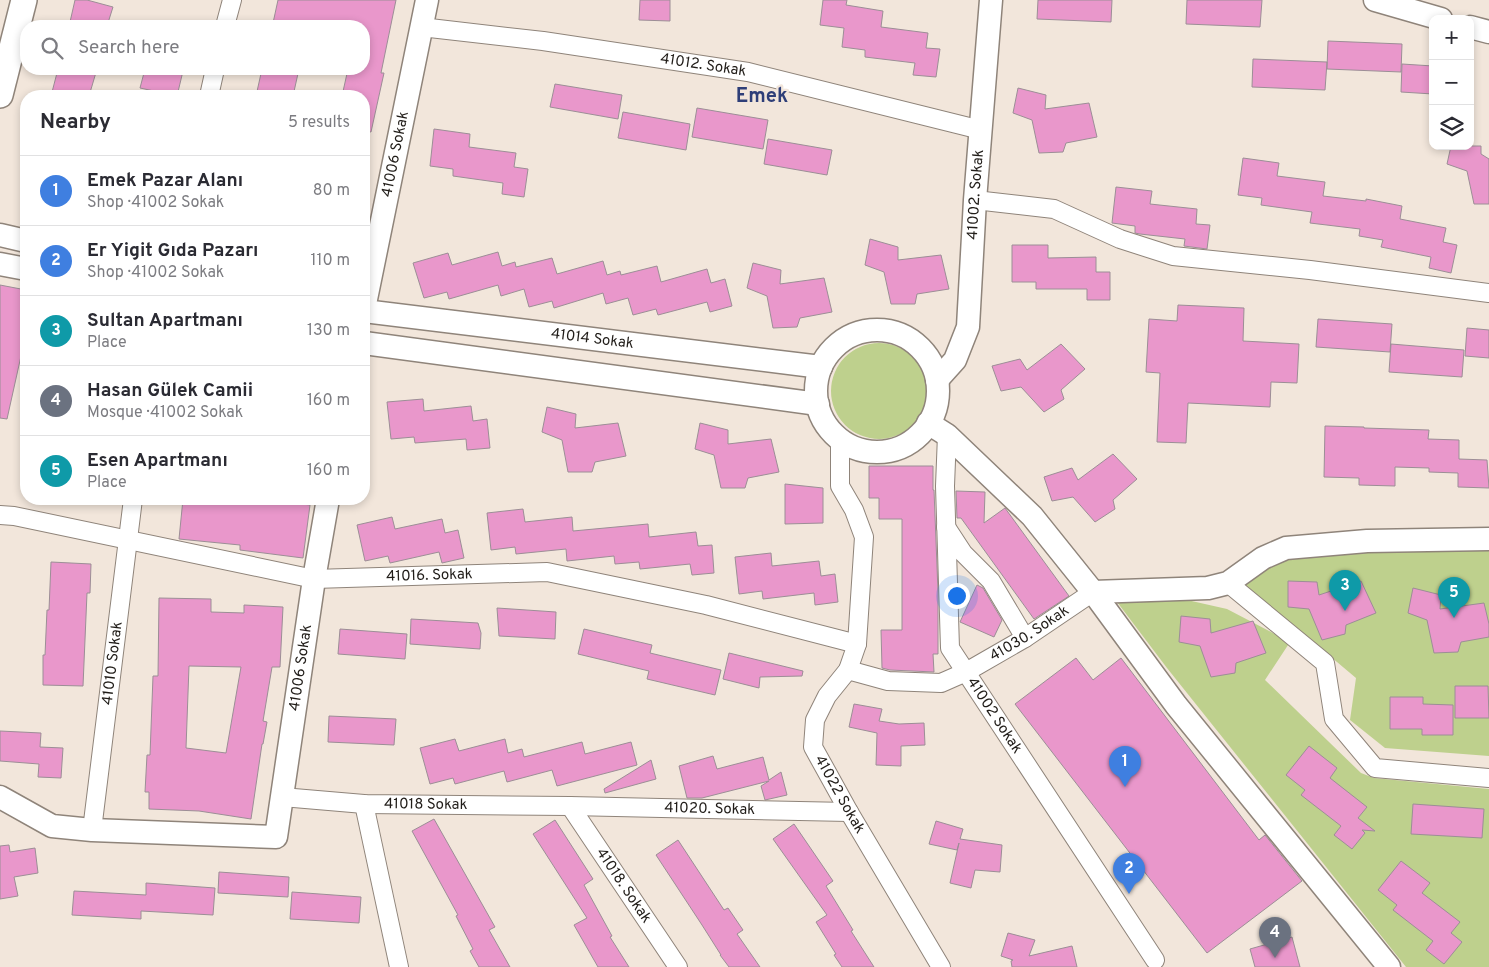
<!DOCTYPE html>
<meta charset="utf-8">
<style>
:root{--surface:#fff;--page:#f7f7f7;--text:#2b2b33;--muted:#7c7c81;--line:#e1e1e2;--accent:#5574e9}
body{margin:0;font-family:Overpass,sans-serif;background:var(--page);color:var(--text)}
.controls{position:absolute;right:15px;top:15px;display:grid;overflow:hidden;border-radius:10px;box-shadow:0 2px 8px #0003}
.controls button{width:45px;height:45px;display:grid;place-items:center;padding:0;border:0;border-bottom:1px solid var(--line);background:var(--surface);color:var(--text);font:25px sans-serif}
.you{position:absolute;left:956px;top:595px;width:18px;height:18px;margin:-12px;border:4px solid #fff;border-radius:50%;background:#1a73e8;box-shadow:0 0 0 8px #1a73e833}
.badge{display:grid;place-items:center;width:32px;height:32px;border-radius:50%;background:var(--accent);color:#fff;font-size:16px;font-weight:700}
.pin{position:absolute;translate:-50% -41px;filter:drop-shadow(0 1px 2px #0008)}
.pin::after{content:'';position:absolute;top:26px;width:18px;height:15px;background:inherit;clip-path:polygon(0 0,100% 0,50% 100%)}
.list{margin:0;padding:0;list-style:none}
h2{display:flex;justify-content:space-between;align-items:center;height:65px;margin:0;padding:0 20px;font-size:21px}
h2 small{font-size:16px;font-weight:400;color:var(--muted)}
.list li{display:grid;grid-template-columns:32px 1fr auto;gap:15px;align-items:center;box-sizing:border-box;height:70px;padding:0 20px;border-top:1px solid var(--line)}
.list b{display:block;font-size:19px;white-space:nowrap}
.list p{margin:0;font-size:16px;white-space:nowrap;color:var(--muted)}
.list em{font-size:16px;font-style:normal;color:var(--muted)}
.icon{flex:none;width:28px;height:28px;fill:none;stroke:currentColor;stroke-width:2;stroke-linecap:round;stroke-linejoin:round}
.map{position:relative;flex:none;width:1489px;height:967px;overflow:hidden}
.search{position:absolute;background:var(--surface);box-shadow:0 2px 8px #0003;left:20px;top:20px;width:350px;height:55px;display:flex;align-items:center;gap:12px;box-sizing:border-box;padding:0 18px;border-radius:20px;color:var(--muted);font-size:19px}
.panel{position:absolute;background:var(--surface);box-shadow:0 2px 8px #0003;left:20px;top:90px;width:350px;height:415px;border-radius:20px}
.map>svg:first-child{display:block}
.green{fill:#bed08d}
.building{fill:#e997cb;stroke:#9c8e96;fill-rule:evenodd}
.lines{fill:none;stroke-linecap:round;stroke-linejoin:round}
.minor-casing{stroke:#8f847a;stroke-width:20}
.tertiary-casing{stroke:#8f847a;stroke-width:25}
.secondary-casing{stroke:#8f847a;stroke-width:28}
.minor{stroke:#fff;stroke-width:18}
.tertiary{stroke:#fff;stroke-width:22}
.secondary{stroke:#fff;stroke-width:25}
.labels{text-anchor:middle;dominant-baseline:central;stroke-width:4.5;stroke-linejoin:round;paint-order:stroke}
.street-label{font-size:15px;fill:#211d19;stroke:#f2e6db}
.district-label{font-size:20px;font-weight:bold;fill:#2e3e78;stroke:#f2e6db}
</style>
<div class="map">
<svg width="1489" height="967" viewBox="0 0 1489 967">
<rect width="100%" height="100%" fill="#f2e6db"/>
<!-- green -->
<path class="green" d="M831 391a48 48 0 1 1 96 0a48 48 0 1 1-96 0Z
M1361,547L1489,550V756L1385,748L1350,720L1356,678L1293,625L1236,584L1272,560Z
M1111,594L1165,595L1227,609L1290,642L1265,680L1361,773L1374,778L1489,789V967H1406L1167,668Z"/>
<!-- building -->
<path class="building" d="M75,0H87L113,7L107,26H88L70,22Z
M278,0H396L381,73H384L371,132L364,131V96H342L348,69H364V26H289L273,23Z
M640,0H670V21L639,20Z
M823,0H847L846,5L883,11L881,27L928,33L926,48L940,49L936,77L913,75L915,63L865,57V50L842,47L844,28L820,25Z
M1038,0H1112L1111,22L1037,19Z
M1187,0H1262L1260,27L1186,24Z
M1328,41L1402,44L1401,72L1327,69Z
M1253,59L1327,62L1325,90L1252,87Z
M1402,64L1433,66V94L1401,92Z
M58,69H97L89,96H51Z
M145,69H172L183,71L177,96L140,88Z
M262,69H299L293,96H256Z
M555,84L622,95L618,119L550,107Z
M1018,88L1046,95L1045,109L1089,103L1097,137L1066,143L1063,152L1039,153L1032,120L1013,113Z
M697,108L768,120L763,149L692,137Z
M623,112L690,124L686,150L618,138Z
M434,129L470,134L469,147L516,153L514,167L528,169L524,197L502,194L503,183L453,176V169L430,166Z
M768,139L832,150L827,175L764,164Z
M1451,146H1481V154L1489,159V204H1474L1467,171L1447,164Z
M1243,158L1279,163L1277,176L1325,182L1323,196L1366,201V199L1402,206L1400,219L1446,228L1443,242L1457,245L1451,273L1429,268L1431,257L1381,247L1383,240L1359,236L1360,229L1310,223L1312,212L1261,205L1262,198L1238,195Z
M1116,187L1152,191L1150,204L1197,209L1196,224L1210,225L1207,249L1184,246L1185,239L1140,234L1135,233V226L1112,223Z
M870,239L898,247V260L941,255L949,289L917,294L915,304H891L884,272L865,265Z
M1012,245H1048V258L1096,257V272H1110V300H1087V289H1036V282H1012Z
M498,252L502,266L515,262L516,267L552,258L557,274L603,261L607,275L620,271L621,275L657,266L661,282L707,269L711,283L725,279L732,306L710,312L707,302L658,315L656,309L633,315L628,298L606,304L603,293L554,308L552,301L529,307L524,289L501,296L498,285L449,299L447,292L424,298L413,263L448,253L452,265Z
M753,263L781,270L780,284L824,278L832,312L800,318L797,327L773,328L767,296L747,288Z
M0,285L26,290V347H23L7,419L0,418Z
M1178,305L1244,308L1243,341L1299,344L1297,383L1271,382L1270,407L1188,403L1186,443L1157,442L1160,373L1146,372L1149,319L1177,321Z
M1318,319L1392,324L1390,352L1316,347Z
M1467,328L1489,330V358L1465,356Z
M1061,344L1085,369L1061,390L1064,399L1044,412L1021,387L1001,391L992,366L1020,359L1027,370Z
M1391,344L1464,350L1462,377L1389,372Z
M423,399L424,411L471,406L473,421L487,419L490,448L467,450L466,439L415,443L414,437L391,439L387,402Z
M547,407L576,414L575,428L618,423L626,456L595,462L592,472H568L562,440L542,432Z
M700,423L728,430V444L771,439L779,472L748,478L745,488H721L714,455L695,449Z
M1325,426L1364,427V428L1429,430L1428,439L1459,440V459L1487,460L1489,488L1458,487V473L1429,472V468L1395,467V486L1359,485V478L1324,477Z
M1113,454L1137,479L1113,500L1115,509L1095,522L1073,497L1052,501L1044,477L1072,468L1078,480Z
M869,466H933V490H934L938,592V654H933L934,672L890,670L882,668L881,630H902V519H879V498H869Z
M785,484L823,488V523L785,524Z
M956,491L985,492L984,523L1005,508L1069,596L1034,619L961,518H957Z
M183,499H262L310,505L303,558L240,550V545L179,539Z
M523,509L525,522L572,517L573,531L648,524L649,537L696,532L698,546L712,545L714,573L692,575L690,564L640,569L639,562L615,564L614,556L567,561L566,549L516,554L515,547L491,550L487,513Z
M392,517L395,529L442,519L445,533L458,530L464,558L442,563L439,552L390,563L388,556L365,561L357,525Z
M771,553L772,566L819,561L821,576L835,574L838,602L815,605L814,593L763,599L762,591L739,594L735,557Z
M51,562L91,564L90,593H87L83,686L43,685V655H45L47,610H49Z
M1288,581L1317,582L1319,595L1361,581L1376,613L1346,625L1345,634L1322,640L1309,609L1288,607Z
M977,585L983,588L1002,620L994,637L960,622Z
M1413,588L1441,595L1440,609L1484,603L1489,624V637L1461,642L1458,652L1434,653L1427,620L1408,613Z
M159,598L211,599V612L244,613V605L283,607L280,667H272L263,721L267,722L263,744H262L251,819L199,811L149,809V792H145L147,755H150L153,676H158ZM189,666L241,667L226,753L186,748Z
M497,608L556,612L555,639L499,636Z
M1181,616L1210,619L1211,633L1253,621L1266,653L1236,663L1235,673L1211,677L1200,646L1179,642Z
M411,619L478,623L481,633L480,649L410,644Z
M340,629L407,634L405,659L338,654Z
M584,629L652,645L650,653L721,670L715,695L647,679L649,671L578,654Z
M729,653L803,671L802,676L760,677L759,688L723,679Z
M1076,658L1093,680L1121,658L1259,840L1265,835L1302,881L1207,953L1015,704Z
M1455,686H1488L1489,718H1455Z
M1390,697H1423V704L1453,705V735H1422V729H1390Z
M854,704L882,709L879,721L899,724L924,723L925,745L901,746V766L876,765L877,733L849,727Z
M329,716L396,719L394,745L328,742Z
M0,731L41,733L40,747L63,748L61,778L38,777L39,764L0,761Z
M455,739L459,751L505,739L508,753L522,749L524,757L582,742L585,754L631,742L637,765L557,786L552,770L507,782L504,771L455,784L453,778L430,784L420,748Z
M1309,746L1337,768L1330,778L1367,807L1358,818L1375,831L1362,830L1365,833L1352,849L1334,835L1341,826L1301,795L1305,790L1286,775Z
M713,756L717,769L763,757L769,780L781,772L787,795L765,800L761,786L769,781L702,798H687L679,766Z
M651,760L656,779L605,793L604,789Z
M1413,804L1484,809L1482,838L1411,834Z
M434,819L495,927L489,930L510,967H479L470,951L473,949L456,916L458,915L412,831Z
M555,820L593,879L584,885L612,936L610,937L629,967H598L574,925L587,918L533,834Z
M936,821L963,829L960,839L1002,845L1000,872L975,870L971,888L950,883L959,843L957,850L929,844Z
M794,824L833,881L826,886L853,930L851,931L874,967H842L834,955L836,954L816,922L827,915L773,839Z
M678,840L724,910L728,908L743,930L737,934L760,967H729L720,955H721L702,925L656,855Z
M9,845L10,852L35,848L38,873L14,877L18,896L0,899V846Z
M1401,861L1430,883L1422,893L1460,922L1451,933L1462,942L1444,964L1426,950L1433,941L1393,910L1397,905L1378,890Z
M219,872L289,877L288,897L218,893Z
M146,883L215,888L213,915L141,911V919L72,915L74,891L146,895Z
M292,892L361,897L359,923L290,919Z
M1008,933L1035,940L1029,956L1072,946L1077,967H1012L1011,961L1013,960L1001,956Z
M1292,937L1300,967H1255L1250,949Z"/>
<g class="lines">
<!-- minor casing -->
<g class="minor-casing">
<g id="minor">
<path d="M225,26L232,0"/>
<path id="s1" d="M421,27L543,41L748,72L981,130"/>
<path d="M209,96L215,69"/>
<path d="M975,200L1054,209L1120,239L1173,256L1310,270L1489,293"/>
<path id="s2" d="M947,435L945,486L950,648L1155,960"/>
<path id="s3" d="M840,439V486L854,510L864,537L857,644L848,670L827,696L815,720L813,747L849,812L941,967"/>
<path id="s4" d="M0,515L14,516L314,579L547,572L706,605L857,644"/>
<path d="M946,527L963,553L991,581L1025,638"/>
<path d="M1228,583L1325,663L1334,719L1375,768L1489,778"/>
<path id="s5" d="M848,670L888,681L941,683L966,672L1025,638L1093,592"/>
<path id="s6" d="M282,797L364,804L570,806L849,812"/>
<path d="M364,804L399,967"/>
<path id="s7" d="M570,806L678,967"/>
<path id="s8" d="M92,830L133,499"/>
</g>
</g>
<!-- tertiary casing -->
<g class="tertiary-casing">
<g id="tertiary">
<path d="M1375,0L1441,19"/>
<path d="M1470,27L1489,32"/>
<path d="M0,235L26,241"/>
<path d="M0,264L26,269"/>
<path id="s9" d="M364,309L427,0"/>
<path id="s10" d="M364,311L821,367"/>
<circle cx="877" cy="391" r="61"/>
<path d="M364,343L818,404"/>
<path id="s11" d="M937,380L955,360L968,327L975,200L991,0"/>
<path d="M928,423L947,435L1032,516L1093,592L1176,705L1389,967"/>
<path d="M1093,592L1208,588L1228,583L1263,558L1286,548L1367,541L1489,539"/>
<path id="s12" d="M0,797L52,826L92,830L276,837L314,579L328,499"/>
</g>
</g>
<!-- secondary casing -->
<g class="secondary-casing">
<path id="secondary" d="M0,95L24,0"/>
</g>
<!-- minor -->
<use href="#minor" class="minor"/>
<!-- tertiary -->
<use href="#tertiary" class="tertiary"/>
<!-- secondary -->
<use href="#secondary" class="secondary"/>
</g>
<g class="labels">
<!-- street labels -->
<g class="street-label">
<text stroke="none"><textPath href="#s1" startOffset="285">41012. Sokak</textPath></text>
<text stroke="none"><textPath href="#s9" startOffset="158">41006 Sokak</textPath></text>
<text stroke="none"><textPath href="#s11" startOffset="195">41002. Sokak</textPath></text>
<text stroke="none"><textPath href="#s10" startOffset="230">41014 Sokak</textPath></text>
<text stroke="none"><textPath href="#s4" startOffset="436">41016. Sokak</textPath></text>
<text stroke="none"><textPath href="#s5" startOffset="196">41030. Sokak</textPath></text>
<text stroke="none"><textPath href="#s8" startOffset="168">41010 Sokak</textPath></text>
<text stroke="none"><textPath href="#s12" startOffset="455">41006 Sokak</textPath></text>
<text stroke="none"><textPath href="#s2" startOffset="294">41002 Sokak</textPath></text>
<text stroke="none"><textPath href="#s3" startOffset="380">41022 Sokak</textPath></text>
<text stroke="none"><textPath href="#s6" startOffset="144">41018 Sokak</textPath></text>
<text stroke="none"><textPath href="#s6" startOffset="428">41020. Sokak</textPath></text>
<text stroke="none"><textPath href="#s7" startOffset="96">41018. Sokak</textPath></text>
</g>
<!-- district labels -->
<g class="district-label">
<text x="762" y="97">Emek</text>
</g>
</g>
</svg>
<div class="controls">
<button>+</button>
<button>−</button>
<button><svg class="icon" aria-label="layers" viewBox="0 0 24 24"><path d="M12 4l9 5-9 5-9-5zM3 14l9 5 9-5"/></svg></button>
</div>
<div class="you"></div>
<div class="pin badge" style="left:1125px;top:787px;background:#3f7fe0">1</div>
<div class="pin badge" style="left:1129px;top:894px;background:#3f7fe0">2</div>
<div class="pin badge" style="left:1345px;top:611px;background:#0f9aa8">3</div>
<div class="pin badge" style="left:1275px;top:958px;background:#6b7280">4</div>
<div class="pin badge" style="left:1454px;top:618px;background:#0f9aa8">5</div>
<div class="search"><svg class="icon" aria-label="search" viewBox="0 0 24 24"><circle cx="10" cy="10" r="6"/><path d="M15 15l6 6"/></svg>Search here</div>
<section class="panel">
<h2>Nearby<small>5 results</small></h2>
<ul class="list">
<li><span class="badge" style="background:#3f7fe0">1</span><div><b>Emek Pazar Alanı</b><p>Shop · 41002 Sokak</p></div><em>80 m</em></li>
<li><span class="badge" style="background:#3f7fe0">2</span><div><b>Er Yigit Gıda Pazarı</b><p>Shop · 41002 Sokak</p></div><em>110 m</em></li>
<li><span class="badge" style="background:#0f9aa8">3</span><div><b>Sultan Apartmanı</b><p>Place</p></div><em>130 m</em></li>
<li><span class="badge" style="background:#6b7280">4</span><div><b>Hasan Gülek Camii</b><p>Mosque · 41002 Sokak</p></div><em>160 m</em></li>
<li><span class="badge" style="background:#0f9aa8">5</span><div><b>Esen Apartmanı</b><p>Place</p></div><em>160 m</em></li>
</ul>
</section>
</div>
